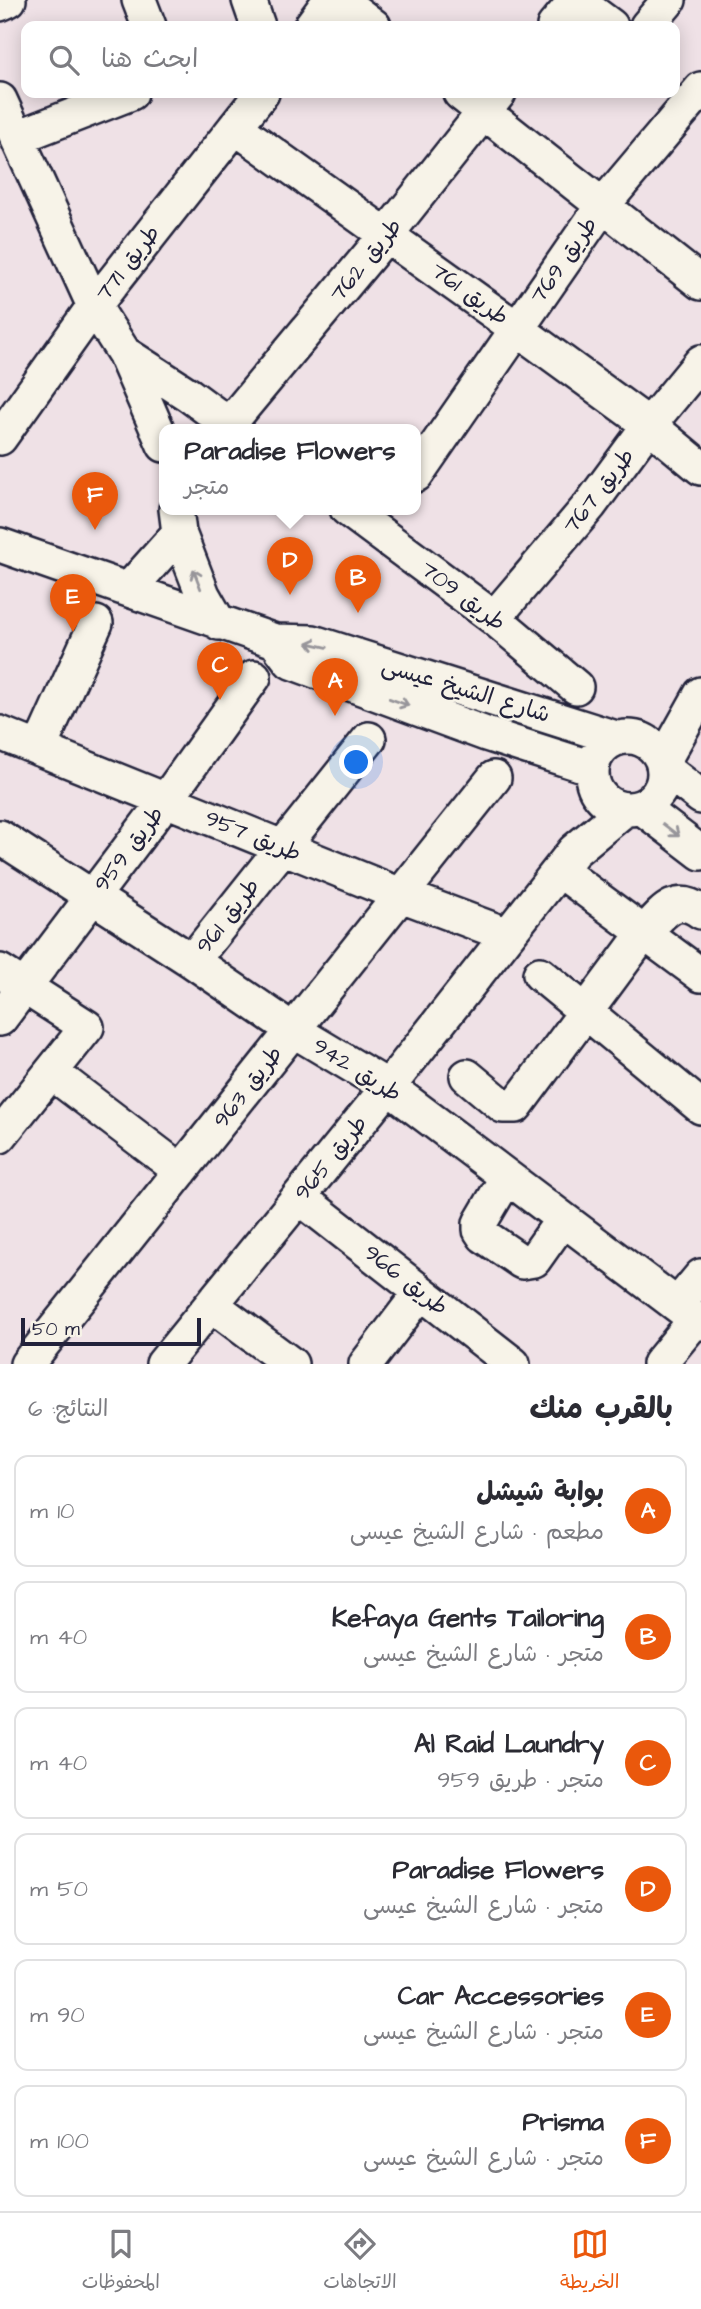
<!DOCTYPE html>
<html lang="ar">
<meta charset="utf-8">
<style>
:root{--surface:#fff;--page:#f7f7f7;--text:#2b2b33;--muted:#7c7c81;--line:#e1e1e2;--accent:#ea580c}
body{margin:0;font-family:"Architects Daughter","Playpen Sans Arabic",sans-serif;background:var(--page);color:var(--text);direction:rtl}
.scale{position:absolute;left:21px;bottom:18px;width:180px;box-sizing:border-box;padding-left:7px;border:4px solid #22223b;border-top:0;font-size:19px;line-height:24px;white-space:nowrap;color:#22223b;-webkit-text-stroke:5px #f7f3e8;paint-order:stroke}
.you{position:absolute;left:357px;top:763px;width:24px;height:24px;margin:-18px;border:5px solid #fff;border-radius:50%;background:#1a73e8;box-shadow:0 0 0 10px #1a73e833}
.badge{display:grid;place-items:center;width:46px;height:46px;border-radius:50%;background:var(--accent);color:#fff;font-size:23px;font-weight:700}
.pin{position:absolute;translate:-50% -58px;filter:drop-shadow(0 2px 4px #0008)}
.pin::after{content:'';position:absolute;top:37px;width:24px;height:21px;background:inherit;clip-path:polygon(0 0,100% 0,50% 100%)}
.popup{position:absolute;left:159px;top:424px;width:262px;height:91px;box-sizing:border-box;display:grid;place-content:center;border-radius:14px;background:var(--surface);filter:drop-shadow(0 2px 5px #0005);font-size:23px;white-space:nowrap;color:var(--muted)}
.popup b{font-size:26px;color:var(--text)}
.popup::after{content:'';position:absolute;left:50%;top:100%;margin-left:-14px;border:14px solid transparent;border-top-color:var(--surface)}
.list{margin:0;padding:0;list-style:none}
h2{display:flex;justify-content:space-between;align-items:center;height:91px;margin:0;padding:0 28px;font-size:30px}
h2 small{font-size:23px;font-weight:400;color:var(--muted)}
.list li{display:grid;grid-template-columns:46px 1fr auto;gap:21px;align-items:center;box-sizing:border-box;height:112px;margin:0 14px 14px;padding:0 14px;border:2px solid var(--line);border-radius:14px}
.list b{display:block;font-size:26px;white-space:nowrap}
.list p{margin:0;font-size:23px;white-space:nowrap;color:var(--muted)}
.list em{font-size:23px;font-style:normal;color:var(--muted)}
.icon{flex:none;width:38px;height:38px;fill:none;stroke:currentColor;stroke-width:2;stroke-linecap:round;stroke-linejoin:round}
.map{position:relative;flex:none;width:701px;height:1364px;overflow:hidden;direction:ltr}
.search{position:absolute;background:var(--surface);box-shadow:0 4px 18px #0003;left:21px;right:21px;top:21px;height:77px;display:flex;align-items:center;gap:18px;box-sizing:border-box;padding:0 24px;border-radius:14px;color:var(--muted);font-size:26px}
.sheet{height:847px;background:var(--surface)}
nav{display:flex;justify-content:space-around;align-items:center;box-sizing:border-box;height:98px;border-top:2px solid var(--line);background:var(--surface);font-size:19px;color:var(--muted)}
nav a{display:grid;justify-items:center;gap:4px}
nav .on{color:var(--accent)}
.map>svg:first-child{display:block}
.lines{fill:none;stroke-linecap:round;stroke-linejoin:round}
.minor-casing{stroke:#22223b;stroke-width:38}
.minor{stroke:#f7f3e8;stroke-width:33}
.oneway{stroke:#97959a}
.labels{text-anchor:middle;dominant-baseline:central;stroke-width:5;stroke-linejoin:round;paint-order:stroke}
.street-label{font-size:23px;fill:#22223b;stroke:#f7f3e8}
</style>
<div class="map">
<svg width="701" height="1364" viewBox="0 0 701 1364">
<rect width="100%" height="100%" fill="#efe1e6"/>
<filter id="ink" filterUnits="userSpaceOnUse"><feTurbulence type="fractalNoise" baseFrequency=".0143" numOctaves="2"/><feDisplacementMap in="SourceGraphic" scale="14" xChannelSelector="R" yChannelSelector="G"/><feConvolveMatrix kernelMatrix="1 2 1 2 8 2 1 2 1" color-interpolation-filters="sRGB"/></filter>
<g filter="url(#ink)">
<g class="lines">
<!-- minor casing -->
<g class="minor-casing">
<path id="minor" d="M139,0L149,26
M249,0L258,26
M340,0L374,26
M0,4L9,0
M311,26L330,0
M554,26L576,0L611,26
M647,26L669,0
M460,93L701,283
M0,100L94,306L124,353L164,445
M235,127L516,328L649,425L701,468
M18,137L131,93
M124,353L189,395L235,429
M229,424L387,234L499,93
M0,438L94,306L262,93
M416,475L603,205L701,89
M176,509L179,533L203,595L219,623
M347,509L494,618L576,687
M0,545L275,641L313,642L616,738
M129,589L179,533
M494,618L590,505L649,425L701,362
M275,641L291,662L486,734L592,768
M0,733L401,895L508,935
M592 773a36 36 0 1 1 72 0a36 36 0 1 1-72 0Z
M39,749L96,623
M663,762L701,694
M665,769L701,797
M641,807L701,853
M0,837L192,961L293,1030L388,1087L701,1323
M559,870L701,975
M192,961L369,739
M0,971L87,1027L0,1136
M540,974L701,1107
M0,1019L165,801L254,677
M51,1072L181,1171
M467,1076L503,1106H516L644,933C661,915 675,892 701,912
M507,1177L480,1223V1230L484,1236L522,1262L534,1260L563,1219
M299,1197L513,1364
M212,1305L291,1364
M677,1305L701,1276
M27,1364L494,778
M163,1364L385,1091L574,851L625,809
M366,1364L421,1292
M659,1364L696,1319"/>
</g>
<!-- minor -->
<use href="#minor" class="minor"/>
</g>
<!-- one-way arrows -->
<defs><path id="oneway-shaft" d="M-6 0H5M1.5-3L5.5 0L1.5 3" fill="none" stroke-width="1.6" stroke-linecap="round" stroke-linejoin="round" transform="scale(1.75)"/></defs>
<g class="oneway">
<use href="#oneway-shaft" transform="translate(197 579) rotate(-111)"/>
<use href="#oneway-shaft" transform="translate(317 645) rotate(-167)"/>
<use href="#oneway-shaft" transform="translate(399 702) rotate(20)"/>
<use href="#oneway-shaft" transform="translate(671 830) rotate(38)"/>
</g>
</g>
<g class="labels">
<!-- street labels -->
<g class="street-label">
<text transform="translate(366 260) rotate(-51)">طريق 762</text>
<text transform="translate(564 260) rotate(-55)">طريق 769</text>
<text transform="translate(128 263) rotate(-52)">طريق 771</text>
<text transform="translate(470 294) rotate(36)">طريق 761</text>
<text transform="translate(599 491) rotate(-52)">طريق 767</text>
<text transform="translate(463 596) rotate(37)">طريق 709</text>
<text transform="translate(466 690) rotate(17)">شارع الشيخ عيسى</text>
<text transform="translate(253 836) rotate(22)">طريق 957</text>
<text transform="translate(129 849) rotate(-53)">طريق 959</text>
<text transform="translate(228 916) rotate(-52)">طريق 961</text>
<text transform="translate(357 1070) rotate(32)">طريق 942</text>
<text transform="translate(248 1087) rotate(-52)">طريق 963</text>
<text transform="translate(331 1158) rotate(-51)">طريق 965</text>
<text transform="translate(406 1280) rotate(38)">طريق 966</text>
</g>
</g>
</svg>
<div class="scale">50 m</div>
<div class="you"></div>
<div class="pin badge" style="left:335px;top:716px">A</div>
<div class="pin badge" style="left:358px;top:613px">B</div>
<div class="pin badge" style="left:220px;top:700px">C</div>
<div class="pin badge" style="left:290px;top:595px">D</div>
<div class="popup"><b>Paradise Flowers</b>متجر</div>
<div class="pin badge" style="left:73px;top:632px">E</div>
<div class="pin badge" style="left:95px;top:530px">F</div>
<div class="search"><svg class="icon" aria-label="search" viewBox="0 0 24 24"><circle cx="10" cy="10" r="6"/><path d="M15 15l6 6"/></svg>ابحث هنا</div>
</div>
<section class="sheet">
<h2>بالقرب منك<small>النتائج: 6</small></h2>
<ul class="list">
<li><span class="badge">A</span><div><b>بوابة شيشل</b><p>مطعم · شارع الشيخ عيسى</p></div><em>10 m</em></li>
<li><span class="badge">B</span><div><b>Kefaya Gents Tailoring</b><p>متجر · شارع الشيخ عيسى</p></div><em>40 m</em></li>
<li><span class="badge">C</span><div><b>Al Raid Laundry</b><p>متجر · طريق 959</p></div><em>40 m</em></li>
<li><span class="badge">D</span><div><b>Paradise Flowers</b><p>متجر · شارع الشيخ عيسى</p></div><em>50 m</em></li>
<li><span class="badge">E</span><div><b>Car Accessories</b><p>متجر · شارع الشيخ عيسى</p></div><em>90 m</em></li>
<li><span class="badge">F</span><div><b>Prisma</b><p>متجر · شارع الشيخ عيسى</p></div><em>100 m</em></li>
</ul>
</section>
<nav>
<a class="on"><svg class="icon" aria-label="map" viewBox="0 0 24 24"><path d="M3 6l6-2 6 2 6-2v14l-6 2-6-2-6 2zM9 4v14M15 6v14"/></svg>الخريطة</a>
<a><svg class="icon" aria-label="directions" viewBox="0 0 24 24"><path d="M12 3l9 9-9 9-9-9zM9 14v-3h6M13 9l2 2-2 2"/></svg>الاتجاهات</a>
<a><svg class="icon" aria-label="saved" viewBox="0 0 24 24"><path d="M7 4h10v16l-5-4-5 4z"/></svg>المحفوظات</a>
</nav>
